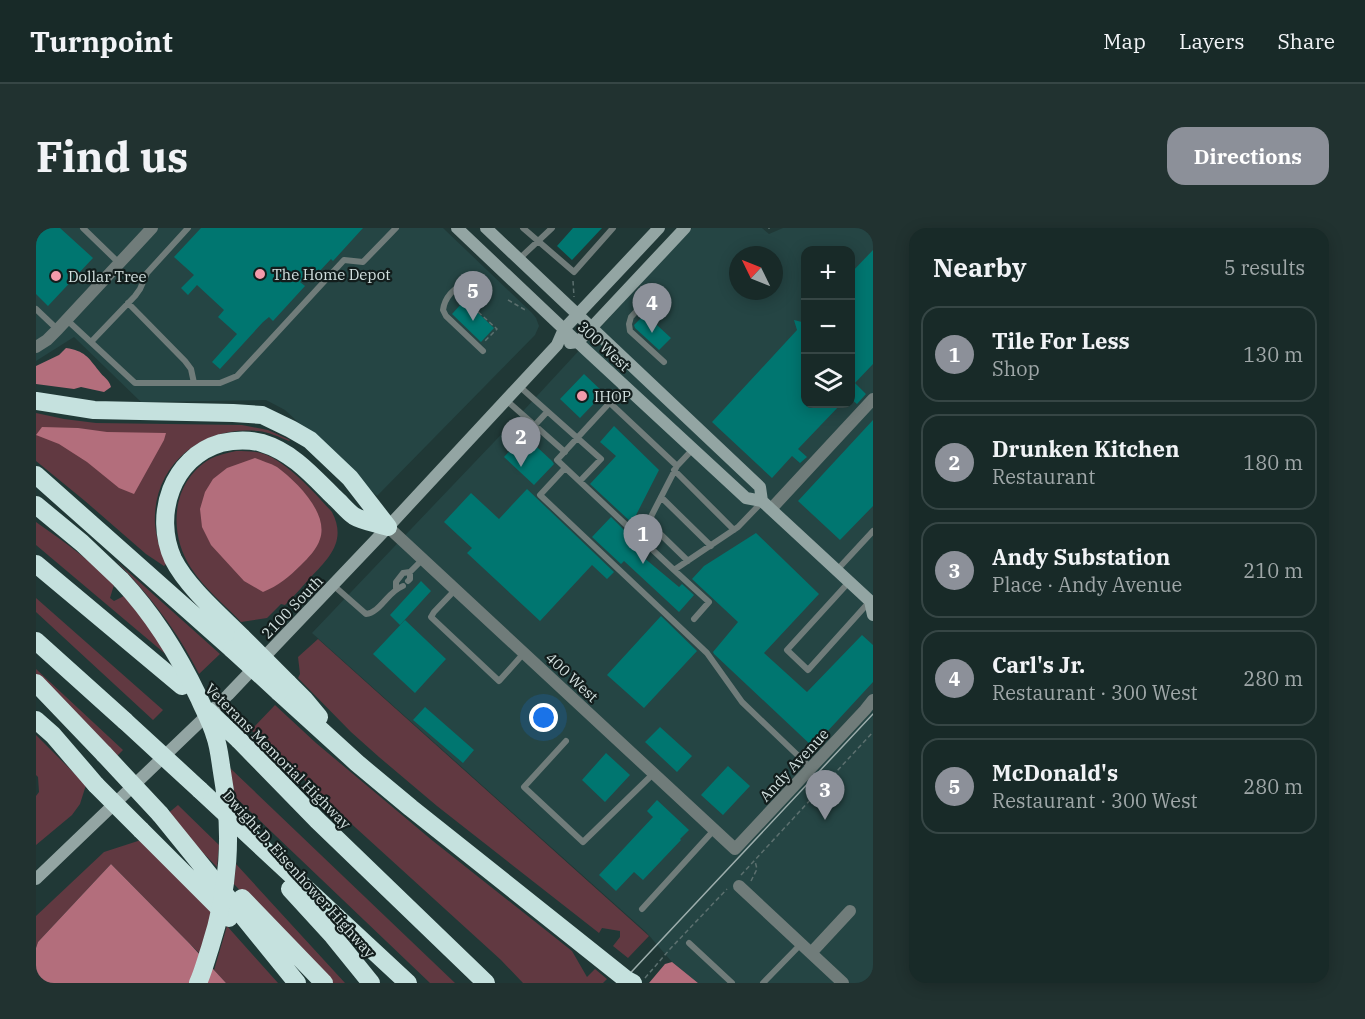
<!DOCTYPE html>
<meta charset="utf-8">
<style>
:root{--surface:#182a28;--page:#213230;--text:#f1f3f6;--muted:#9fa7a8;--line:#364645;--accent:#8c9099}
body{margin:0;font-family:"IBM Plex Serif",serif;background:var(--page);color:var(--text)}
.controls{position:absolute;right:18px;top:18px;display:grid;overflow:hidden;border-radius:12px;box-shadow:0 3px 15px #0003}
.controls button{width:54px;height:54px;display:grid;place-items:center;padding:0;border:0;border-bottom:2px solid var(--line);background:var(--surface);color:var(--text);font:30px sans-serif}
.compass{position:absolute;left:693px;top:18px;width:54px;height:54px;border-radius:50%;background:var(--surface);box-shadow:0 3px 15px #0003;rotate:313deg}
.you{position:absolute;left:508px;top:490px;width:21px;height:21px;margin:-15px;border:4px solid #fff;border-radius:50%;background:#1a73e8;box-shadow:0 0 0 9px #1a73e833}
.badge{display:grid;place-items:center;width:39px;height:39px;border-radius:50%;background:var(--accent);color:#fff;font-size:20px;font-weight:700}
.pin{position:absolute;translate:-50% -50px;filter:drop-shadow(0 2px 3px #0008)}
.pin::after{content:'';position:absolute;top:32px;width:21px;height:18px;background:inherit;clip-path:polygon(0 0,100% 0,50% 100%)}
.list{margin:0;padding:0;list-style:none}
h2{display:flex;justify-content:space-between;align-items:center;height:78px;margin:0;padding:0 24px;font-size:26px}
h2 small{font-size:20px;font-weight:400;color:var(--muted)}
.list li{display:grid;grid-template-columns:39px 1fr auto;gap:18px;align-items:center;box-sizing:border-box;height:96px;margin:0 12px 12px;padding:0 12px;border:2px solid var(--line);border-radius:18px}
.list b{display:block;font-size:22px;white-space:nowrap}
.list p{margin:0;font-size:20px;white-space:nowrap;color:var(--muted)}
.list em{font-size:20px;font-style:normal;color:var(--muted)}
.icon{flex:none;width:33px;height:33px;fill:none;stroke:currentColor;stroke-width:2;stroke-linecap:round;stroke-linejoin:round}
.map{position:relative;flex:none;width:837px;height:755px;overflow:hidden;border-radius:18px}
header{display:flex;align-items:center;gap:36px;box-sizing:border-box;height:84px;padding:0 30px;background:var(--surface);border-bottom:2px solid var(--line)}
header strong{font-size:28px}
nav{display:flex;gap:33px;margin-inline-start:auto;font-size:21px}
.intro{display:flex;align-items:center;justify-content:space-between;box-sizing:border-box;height:144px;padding:0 36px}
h1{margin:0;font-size:42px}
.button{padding:15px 27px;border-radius:18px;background:var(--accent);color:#fff;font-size:21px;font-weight:700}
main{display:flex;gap:36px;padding:0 36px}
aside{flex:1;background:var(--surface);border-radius:18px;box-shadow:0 3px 15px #0003}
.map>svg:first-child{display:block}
.built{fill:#254544;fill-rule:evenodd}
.green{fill:#613941}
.water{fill:#b36e7c}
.building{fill:#007670}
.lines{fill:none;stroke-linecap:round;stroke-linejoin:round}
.path{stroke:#5c706f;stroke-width:1.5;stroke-dasharray:4.5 3;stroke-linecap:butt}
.lane{stroke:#707c7a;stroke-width:6}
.street{stroke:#707c7a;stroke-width:12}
.secondary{stroke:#93a5a3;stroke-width:12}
.highway{stroke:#c5e1de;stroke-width:18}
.tram{stroke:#9daead;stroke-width:1.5}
.highway-bridge{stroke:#c5e1de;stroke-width:18}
.poi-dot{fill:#f39aab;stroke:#121d1c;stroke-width:2}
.labels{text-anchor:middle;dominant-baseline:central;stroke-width:4.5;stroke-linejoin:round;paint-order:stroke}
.poi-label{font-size:15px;fill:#d3e1e0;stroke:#121d1c;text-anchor:start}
.street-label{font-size:15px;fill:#d3e1e0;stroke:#121d1c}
</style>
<header>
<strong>Turnpoint</strong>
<nav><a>Map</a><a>Layers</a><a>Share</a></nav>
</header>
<div class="intro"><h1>Find us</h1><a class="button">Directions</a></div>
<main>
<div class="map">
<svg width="837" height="755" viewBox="0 0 837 755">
<rect width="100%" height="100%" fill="#203836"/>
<!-- built -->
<path class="built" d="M0,0H407L496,85L500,90L503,98L499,107L341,268L249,182L230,172L105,174L38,109L0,133Z
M656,0H726L733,6L747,0H837V755H662L636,734L610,704L276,405L477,194ZM770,22H814V176H770ZM702,27H738V63H702Z"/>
<!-- green -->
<path class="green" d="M0,185L28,191L60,195L206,197L232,202L254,212L253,213C243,209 233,204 222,203C166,197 116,237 119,296C120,310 125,323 130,336L128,338L110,326L49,273L0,233Z
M200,223C210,223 219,223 228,226C251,234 280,266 296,284C311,313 293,330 275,349C266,359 258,368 249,377L245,376L231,390L205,394C190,378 167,359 155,340C132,305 135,254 174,231C182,227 191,225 200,223Z
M0,294C27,313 56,333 78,357L74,370L78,373L88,368L114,399L133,429L0,317Z
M80,333L184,426L163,446C141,402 114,368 80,333Z
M0,370L127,482L117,492L0,384Z
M282,411L613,708L592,730L577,718L584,709V703L566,700L563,705L401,578L343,529L315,504L262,450L264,446L262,429Z
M0,441L87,522L78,531L0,450Z
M239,477L280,515L397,613L536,723L551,749L559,741L571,751L567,755H487L465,732L309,590L215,502Z
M0,507L50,557L44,576L36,587L0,617V568L3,564L2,549L0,547Z
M194,540L419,755H394L198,568Z
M142,577L183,617L181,639L130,587Z
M105,612L176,683L164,726L75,636L2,714L0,720V688L68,624Z
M200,636L309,755H291L198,656Z
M191,698L242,755H190L178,742Z"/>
<!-- water -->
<path class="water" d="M30,120C49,123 52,129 63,143C67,149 73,151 75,159L68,164L45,159L38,161L0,156V138L23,127Z
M6,199L42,200L71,204L130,205L128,212L98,266L83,260L51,234L23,216L0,207Z
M219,230C226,233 234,235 241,239C260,253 293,285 284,311C281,321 272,330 265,337C253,349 242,358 227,364L208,353L175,317L166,299L164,281L169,264L177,251L191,240Z
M75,636L154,716L190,755H0V720L2,714Z
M636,734L662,755H613L629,736Z"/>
<!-- building -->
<path class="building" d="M0,0H24L57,30L12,78L0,66Z
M165,0H327L297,33L295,31L281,46L276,41L264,54L269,58L237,93L233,89L227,94L184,141L176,134L201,106L182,89L188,82L161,57L152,67L145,60L158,47L138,29Z
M537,0H566L536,32L521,18Z
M837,22V136L819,155L830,166L821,176L814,170V46Z
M426,75L439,85L440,83L458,100L445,114L416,86Z
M609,86L635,110L623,122L599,100L598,97Z
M758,92L770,95V176H805L762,221L771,229L764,235L756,228L736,250L676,194L761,102Z
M548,146L568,165L544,190L524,171Z
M837,192V278L804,312L762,273Z
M578,198L623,242L596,295L554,256L580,228L564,214Z
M488,207L516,233L518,236L498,257L468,229Z
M491,261L578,344L571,351L556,337L504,393L431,325L436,320L408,294L435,265L463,291Z
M575,289L591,305L590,307L600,316L607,329L643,359L646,356L658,367L643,384L588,333L585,336L556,309Z
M720,305L783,366L728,425L771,464L826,407L837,417V454L777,519L678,426L677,424L702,394L656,351L668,338Z
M385,353L395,363L364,397L354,387Z
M625,388L661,423L608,480L571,447Z
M369,392L410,431L379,465L337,426Z
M389,479L438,522L427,535L377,492Z
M624,499L656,528L641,544L609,514Z
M570,525L594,547L569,574L546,552Z
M692,538L714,558L687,587L665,567Z
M621,572L653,602L644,611L645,612L607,652L598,644L580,663L563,647L617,589L611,583Z"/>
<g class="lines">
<!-- path -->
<path class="path" d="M732,0H734
M537,53L538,69
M472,72L491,83
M431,74L461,101L448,114
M705,647L837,504
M715,653L721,641L719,633
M609,750L634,721L691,661"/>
<!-- lane -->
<path class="lane" d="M47,0L83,35
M487,0L538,44L577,0
M483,31L516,0
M430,53C419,61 409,67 407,82L410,88L447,123
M619,63L595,89L593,96L594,103L628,134
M92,75L149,133L155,141L158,155
M0,81L21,101
M31,92L99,155H184L201,148L308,32L327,34L360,0
M55,114L99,68L104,61L111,45L152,0
M483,158L565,231L544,253
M589,158L521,232L604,310
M470,172L529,224
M574,175L641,238
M499,197L511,184
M657,221L641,238L604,310L638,342L702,299L726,274
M529,240L504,267L671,425L706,474L775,540
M638,242L698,302
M625,269L675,318
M612,294L652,333
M638,342L673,374L658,391
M801,342L837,303
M372,353L374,351V344
M813,354L751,422L772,442L834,373
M297,357L330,386C344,385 352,363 367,358
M360,360V354L367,345L374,344L387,331
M419,362L398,384L395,389L463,453L488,425
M530,513L488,559L547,614L617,546
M606,681L678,602
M653,715L696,755
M727,755L765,716"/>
<!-- street -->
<path class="street" d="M0,119L11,112L22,101L116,0
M735,281L837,171
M352,299L699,621L829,482L837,472
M703,658L807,755
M775,725L814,683"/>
<!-- secondary -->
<path class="secondary" d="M421,0L551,123L710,270L726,273L834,373L837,374
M450,0L724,259L726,273
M534,115L542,114L649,0
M834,373L837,387
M0,651L192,467L352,299L521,117L528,101L623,0"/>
<!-- highway -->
<path class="highway" d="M0,173L58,182L197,185L226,187L255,201L274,212L314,250L352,299
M0,247L196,421
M0,277L46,315L85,352
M0,336L146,458
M206,409C184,387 151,359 137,331C117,287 136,229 185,215C198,212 212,211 226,215C256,224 276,247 298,269C304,274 311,283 318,288C326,293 343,296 352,299
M0,413L89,493
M0,455L68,526
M252,455L268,471L283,489
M243,464L321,535L375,580L591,752
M0,492L17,507L60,557
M203,512L281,592L450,755
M164,562L372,755
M124,586L261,755
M105,602L193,690
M254,661L297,708L335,755
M206,670L288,755"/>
<!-- tram -->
<path class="tram" d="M585,755L837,486"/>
<!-- highway-bridge -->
<path class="highway-bridge" d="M85,352C118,387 142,426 163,470C168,482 175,494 179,508C183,519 184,532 186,544C197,606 193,661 174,720C170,732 167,744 162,755
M206,409L252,455
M196,421L243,464
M172,483L203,512
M89,493L164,562
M68,526L124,586
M60,557L105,602
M591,752L597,755"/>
</g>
<!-- markers -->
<g class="poi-dot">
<circle cx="224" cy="46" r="6"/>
<circle cx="20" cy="48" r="6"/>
<circle cx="546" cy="168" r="6"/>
</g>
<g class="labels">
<!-- poi labels -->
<g class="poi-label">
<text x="236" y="46">The Home Depot</text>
<text x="32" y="48">Dollar Tree</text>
<text x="558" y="168">IHOP</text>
</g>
<!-- street labels -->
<g class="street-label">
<text transform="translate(568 118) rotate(43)">300 West</text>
<text transform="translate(256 379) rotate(-46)">2100 South</text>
<text transform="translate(536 449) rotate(43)">400 West</text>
<text transform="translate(242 528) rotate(45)">Veterans Memorial Highway</text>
<text transform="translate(758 537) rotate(-47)">Andy Avenue</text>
<text transform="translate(263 646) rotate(48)">Dwight D. Eisenhower Highway</text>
</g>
</g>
</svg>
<div class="controls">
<button>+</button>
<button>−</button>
<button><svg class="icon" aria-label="layers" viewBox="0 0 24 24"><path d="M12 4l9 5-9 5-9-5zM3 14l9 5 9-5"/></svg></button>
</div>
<svg class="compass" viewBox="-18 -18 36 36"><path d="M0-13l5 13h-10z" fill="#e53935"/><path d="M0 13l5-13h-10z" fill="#9fa7a8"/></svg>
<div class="you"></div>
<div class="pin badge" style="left:607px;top:336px">1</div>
<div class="pin badge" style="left:485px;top:239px">2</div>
<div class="pin badge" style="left:789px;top:592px">3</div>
<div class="pin badge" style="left:616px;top:105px">4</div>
<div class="pin badge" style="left:437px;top:93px">5</div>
</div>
<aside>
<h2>Nearby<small>5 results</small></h2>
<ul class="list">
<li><span class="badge">1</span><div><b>Tile For Less</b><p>Shop</p></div><em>130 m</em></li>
<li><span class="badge">2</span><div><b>Drunken Kitchen</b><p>Restaurant</p></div><em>180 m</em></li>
<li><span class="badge">3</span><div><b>Andy Substation</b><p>Place · Andy Avenue</p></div><em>210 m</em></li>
<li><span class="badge">4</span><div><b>Carl's Jr.</b><p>Restaurant · 300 West</p></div><em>280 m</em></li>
<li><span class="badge">5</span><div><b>McDonald's</b><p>Restaurant · 300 West</p></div><em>280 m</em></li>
</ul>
</aside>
</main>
